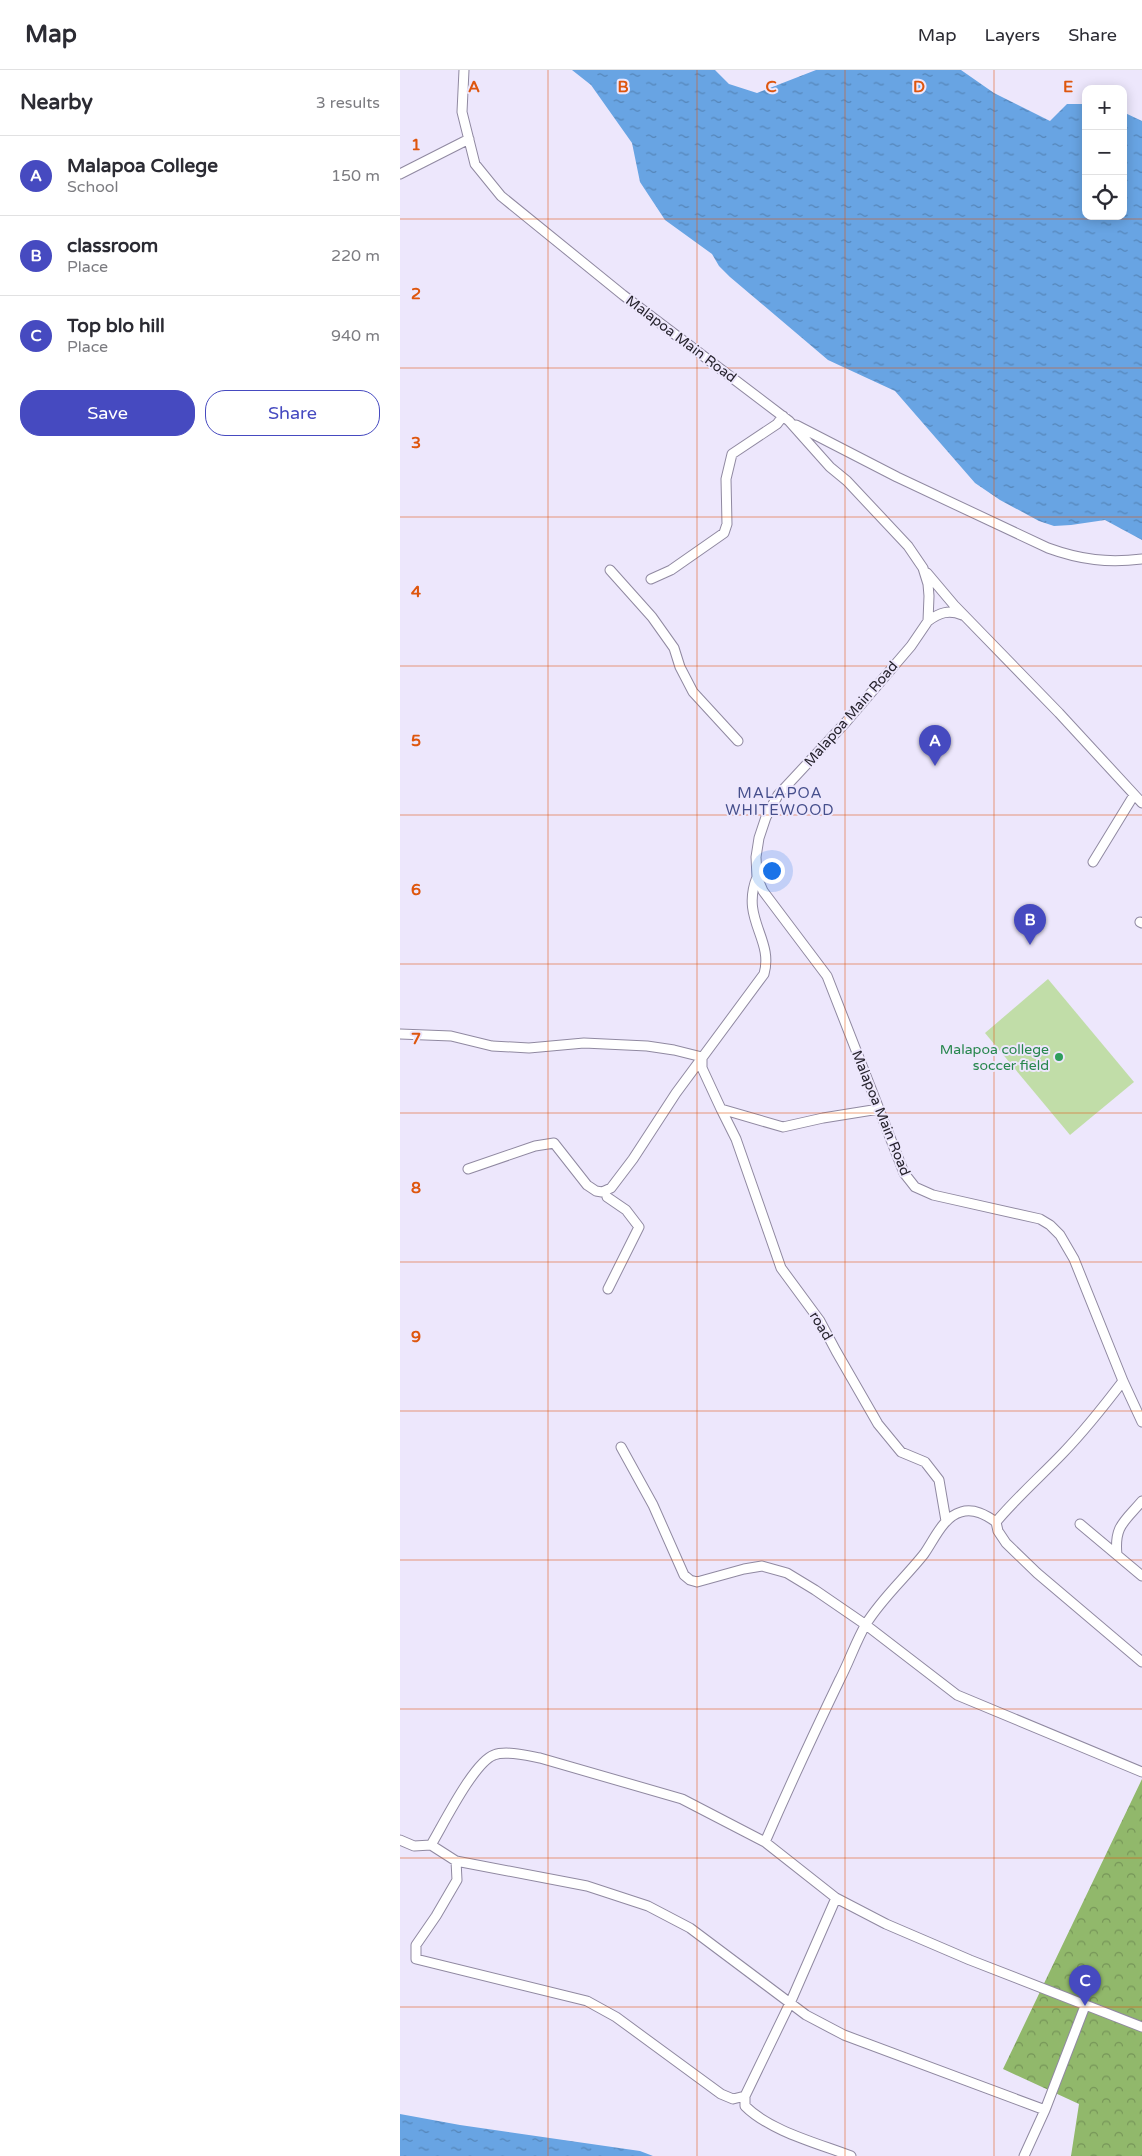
<!DOCTYPE html>
<meta charset="utf-8">
<style>
:root{--surface:#fff;--page:#f7f7f7;--text:#2b2b33;--muted:#7c7c81;--line:#e1e1e2;--accent:#464ac0}
body{margin:0;font-family:"Varela Round",sans-serif;background:var(--page);color:var(--text)}
.controls{position:absolute;right:15px;top:15px;display:grid;overflow:hidden;border-radius:10px;box-shadow:0 2px 12px #0003}
.controls button{width:45px;height:45px;display:grid;place-items:center;padding:0;border:0;border-bottom:1px solid var(--line);background:var(--surface);color:var(--text);font:25px sans-serif}
.you{position:absolute;left:371px;top:800px;width:18px;height:18px;margin:-12px;border:4px solid #fff;border-radius:50%;background:#1a73e8;box-shadow:0 0 0 8px #1a73e833}
.badge{display:grid;place-items:center;width:32px;height:32px;border-radius:50%;background:var(--accent);color:#fff;font-size:16px;font-weight:700}
.pin{position:absolute;translate:-50% -41px;filter:drop-shadow(0 1px 2px #0008)}
.pin::after{content:'';position:absolute;top:26px;width:18px;height:15px;background:inherit;clip-path:polygon(0 0,100% 0,50% 100%)}
.list{margin:0;padding:0;list-style:none}
h2{display:flex;justify-content:space-between;align-items:center;height:65px;margin:0;padding:0 20px;font-size:21px}
h2 small{font-size:16px;font-weight:400;color:var(--muted)}
.list li{display:grid;grid-template-columns:32px 1fr auto;gap:15px;align-items:center;box-sizing:border-box;height:80px;padding:0 20px;border-top:1px solid var(--line)}
.list b{display:block;font-size:19px;white-space:nowrap}
.list p{margin:0;font-size:16px;white-space:nowrap;color:var(--muted)}
.list em{font-size:16px;font-style:normal;color:var(--muted)}
.actions{display:flex;gap:10px;padding:15px 20px}
.actions a{flex:1;padding:11px 0;border:1px solid var(--accent);border-radius:20px;text-align:center;font-size:18px;color:var(--accent)}
.actions .main{background:var(--accent);color:#fff}
.icon{flex:none;width:28px;height:28px;fill:none;stroke:currentColor;stroke-width:2;stroke-linecap:round;stroke-linejoin:round}
.map{position:relative;flex:none;width:742px;height:2086px;overflow:hidden}
header{display:flex;align-items:center;gap:30px;box-sizing:border-box;height:70px;padding:0 25px;background:var(--surface);border-bottom:1px solid var(--line)}
header strong{font-size:24px}
nav{display:flex;gap:28px;margin-inline-start:auto;font-size:18px}
main{display:flex}
aside{flex:1;background:var(--surface)}
.map>svg:first-child{display:block}
.forest{fill:url(#forest-crowns)}
.pitch{fill:#c1dda8}
.water{fill:url(#water-ripples)}
.lines{fill:none;stroke-linecap:round;stroke-linejoin:round}
.minor-casing{stroke:#9089a1;stroke-width:11}
.minor{stroke:#fff;stroke-width:9}
.grid{fill:none;stroke:#de560e;stroke-width:1;stroke-opacity:0.55}
.leisure-dot{fill:#2e9e5b;stroke:#ede7fc;stroke-width:2}
.labels{text-anchor:middle;dominant-baseline:central;stroke-width:4;stroke-linejoin:round;paint-order:stroke}
.street-label{font-size:14px;fill:#26232d;stroke:#ede7fc}
.leisure-label{font-size:14px;fill:#27864d;stroke:#ede7fc;text-anchor:end}
.neighbourhood-label{font-size:15px;letter-spacing:1px;fill:#464f8c;stroke:#ede7fc}
.grid-label{font-size:16px;text-anchor:middle;font-weight:bold;fill:#de560e;stroke:#ede7fc;stroke-width:4;stroke-linejoin:round;paint-order:stroke}
</style>
<header>
<strong>Map</strong>
<nav><a>Map</a><a>Layers</a><a>Share</a></nav>
</header>
<main>
<aside>
<h2>Nearby<small>3 results</small></h2>
<ul class="list">
<li><span class="badge">A</span><div><b>Malapoa College</b><p>School</p></div><em>150 m</em></li>
<li><span class="badge">B</span><div><b>classroom</b><p>Place</p></div><em>220 m</em></li>
<li><span class="badge">C</span><div><b>Top blo hill</b><p>Place</p></div><em>940 m</em></li>
</ul>
<div class="actions"><a class="main">Save</a><a>Share</a></div>
</aside>
<div class="map">
<svg width="742" height="2086" viewBox="0 0 742 2086">
<defs>
<pattern id="forest-crowns" width="20" height="18" patternUnits="userSpaceOnUse" patternTransform="scale(1.25)"><rect width="20" height="18" fill="#91b86b"/><path d="M2 6a3 3 0 1 1 6 0M12 15a3 3 0 1 1 6 0" fill="none" stroke="#769558"/></pattern>
<pattern id="water-ripples" width="26" height="14" patternUnits="userSpaceOnUse" patternTransform="scale(1.25)"><rect width="26" height="14" fill="#68a4e3"/><path d="M2 4q2-2 4 0t4 0M15 11q2-2 4 0t4 0" fill="none" stroke="#5585b8"/></pattern>
</defs>
<rect width="100%" height="100%" fill="#ede7fc"/>
<!-- forest -->
<path class="forest" d="M742,1709V2086H671L679,2034L603,1999Z"/>
<!-- pitch -->
<path class="pitch" d="M648,909L734,1012L670,1065L585,963Z"/>
<!-- water -->
<path class="water" d="M172,0H315L329,14L357,23L416,0H561L594,23L650,51L667,34H686V146H723V42L742,51V470L705,450L671,455L654,456L639,451L600,430L575,413L495,321L428,290L330,207L319,196L312,184L265,150L240,112L232,73L191,15Z
M0,2044L60,2055L240,2081L253,2086H0Z"/>
<g class="lines">
<!-- minor casing -->
<g class="minor-casing">
<path id="minor" d="M64,0L62,42L75,94L101,126L223,225L389,351L430,397L447,411L508,476L523,498L528,514L529,526L528,551L511,576L446,652L378,725L366,747L359,768L356,787L357,807L363,821L427,906L504,1103L515,1117L533,1125L640,1149L650,1155L660,1165L674,1189L723,1311L742,1352
M0,104L69,69
M396,355L497,407L648,478C681,490 708,493 742,489
M210,500L252,547L274,578L280,597L293,622L338,671
M527,503L554,535L659,643L742,733
M251,509L271,500L324,463L327,454L326,409L332,384L377,354L383,346
M528,551C539,543 549,539 562,545
M693,792L734,725
M740,852L742,853
M0,964L51,966L92,976L129,978L184,973L247,976L274,980L302,987
M302,987V998L321,1039L383,1057L423,1048L479,1039
M321,1039L336,1069L381,1198L420,1251L436,1281L478,1354L501,1382L525,1392L539,1410L546,1451
M68,1099L135,1076L154,1073L187,1115L196,1121L202,1122L211,1118L233,1089L276,1023L364,904C374,869 340,849 357,807
M207,1127L226,1140L239,1157L208,1219
M221,1377L253,1435L284,1505L290,1510L297,1512L344,1499L362,1496L387,1503L415,1520L466,1555L557,1625L742,1702
M742,1431C724,1452 714,1456 717,1485L742,1506
M596,1452C617,1427 641,1406 663,1383C685,1360 704,1336 723,1311
M680,1454L717,1485
M0,1770L14,1776L31,1775L56,1791L187,1816L248,1836L290,1858L406,1945L444,1965L645,2040
M365,1772C389,1717 414,1663 440,1609C449,1592 456,1571 466,1554C482,1528 505,1508 524,1484C534,1470 543,1447 561,1442C574,1438 586,1445 596,1452L598,1461L606,1473L637,1503L742,1592
M31,1775C43,1755 74,1692 94,1685C106,1680 129,1686 140,1688L282,1729L365,1772L436,1828L486,1854L570,1890L742,1957
M56,1791L57,1810L36,1846L16,1875V1889L187,1931L216,1947L321,2024L333,2029L345,2026V2036C370,2061 417,2073 451,2086
M345,2026L391,1931L436,1828
M624,2086L645,2040L685,1936"/>
</g>
<!-- minor -->
<use href="#minor" class="minor"/>
</g>
<!-- grid -->
<path class="grid" d="M148,0V2086M297,0V2086M445,0V2086M594,0V2086M0,149H742M0,298H742M0,447H742M0,596H742M0,745H742M0,894H742M0,1043H742M0,1192H742M0,1341H742M0,1490H742M0,1639H742M0,1788H742M0,1937H742"/>
<!-- markers -->
<circle class="leisure-dot" cx="659" cy="987" r="5"/>
<g class="labels">
<!-- street labels -->
<g class="street-label">
<text transform="translate(281 269) rotate(37)">Malapoa Main Road</text>
<text transform="translate(451 644) rotate(-49)">Malapoa Main Road</text>
<text transform="translate(481 1043) rotate(68)">Malapoa Main Road</text>
<text transform="translate(421 1256) rotate(59)">road</text>
</g>
<!-- leisure labels -->
<g class="leisure-label">
<text x="649" y="979">Malapoa college<tspan x="649" dy="16">soccer field</tspan></text>
</g>
<!-- neighbourhood labels -->
<g class="neighbourhood-label">
<text x="380" y="723">MALAPOA<tspan x="380" dy="17">WHITEWOOD</tspan></text>
</g>
</g>
<g class="grid-label">
<text x="74" y="22">A</text>
<text x="223" y="22">B</text>
<text x="371" y="22">C</text>
<text x="519" y="22">D</text>
<text x="668" y="22">E</text>
<text x="16" y="80">1</text>
<text x="16" y="229">2</text>
<text x="16" y="378">3</text>
<text x="16" y="527">4</text>
<text x="16" y="676">5</text>
<text x="16" y="825">6</text>
<text x="16" y="974">7</text>
<text x="16" y="1123">8</text>
<text x="16" y="1272">9</text>
</g>
</svg>
<div class="controls">
<button>+</button>
<button>−</button>
<button><svg class="icon" aria-label="locate" viewBox="0 0 24 24"><circle cx="12" cy="12" r="6"/><path d="M12 2v4M12 18v4M2 12h4M18 12h4"/></svg></button>
</div>
<div class="you"></div>
<div class="pin badge" style="left:535px;top:696px">A</div>
<div class="pin badge" style="left:630px;top:875px">B</div>
<div class="pin badge" style="left:685px;top:1936px">C</div>
</div>
</main>
